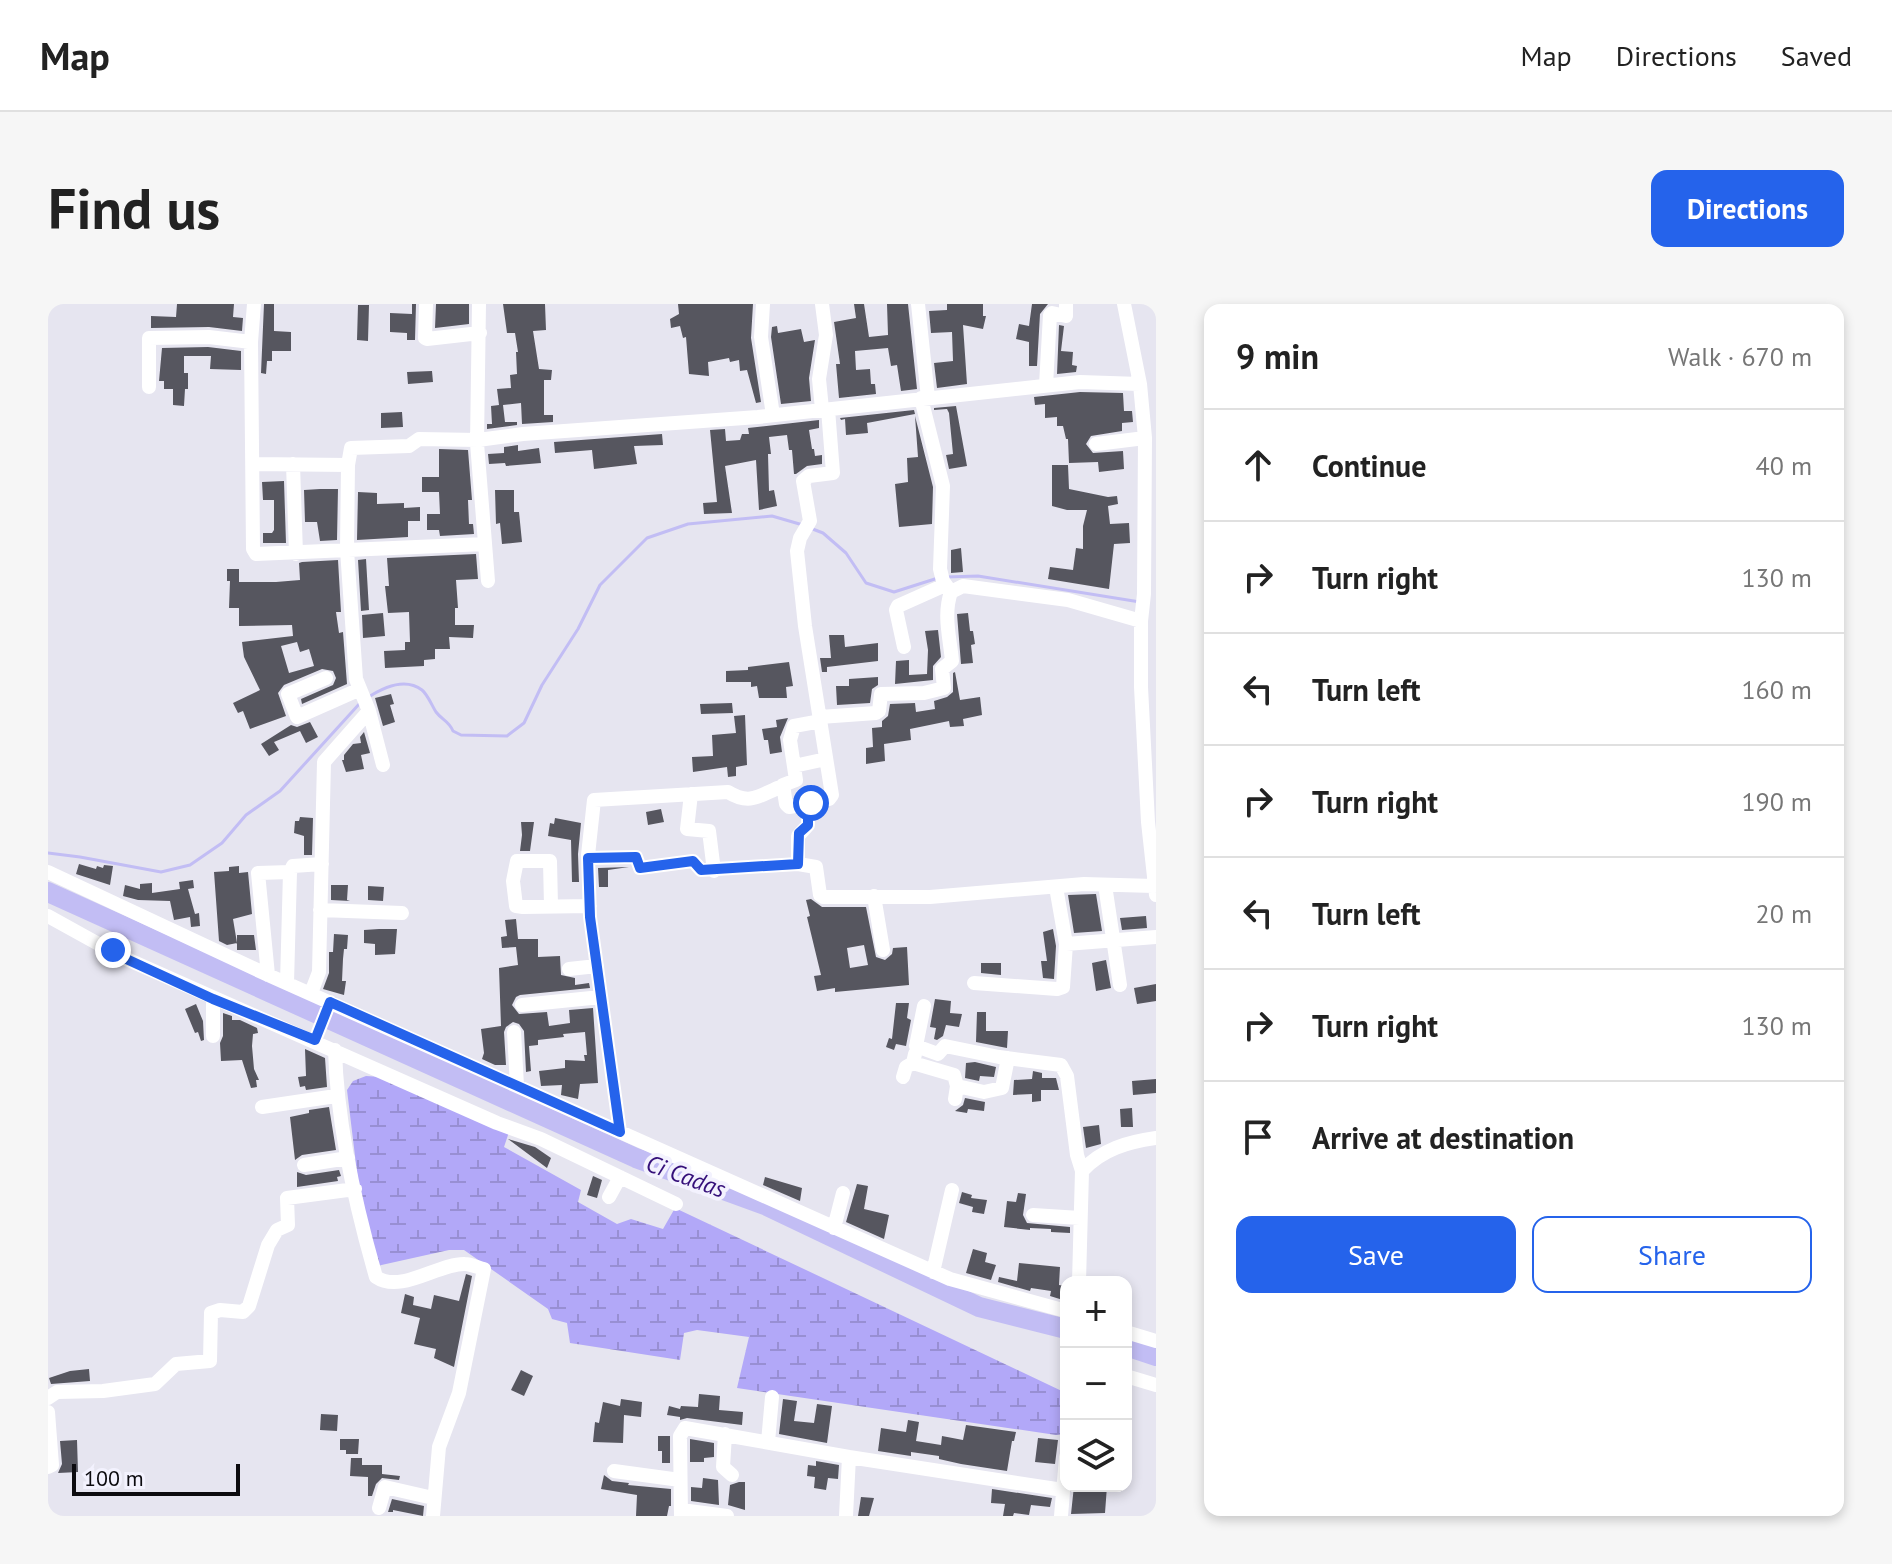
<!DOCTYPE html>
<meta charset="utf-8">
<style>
:root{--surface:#fff;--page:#f6f6f6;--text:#222;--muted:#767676;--line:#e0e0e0;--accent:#2563eb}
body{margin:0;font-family:"PT Sans",sans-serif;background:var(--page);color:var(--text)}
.controls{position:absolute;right:24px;bottom:24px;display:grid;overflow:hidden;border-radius:16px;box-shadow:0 4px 12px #0003}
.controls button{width:72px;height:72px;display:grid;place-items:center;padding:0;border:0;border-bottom:2px solid var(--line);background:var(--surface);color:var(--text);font:40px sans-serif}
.scale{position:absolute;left:24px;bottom:20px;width:168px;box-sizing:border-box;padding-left:8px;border:4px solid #0c0b0f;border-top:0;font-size:22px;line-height:28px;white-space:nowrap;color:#0c0b0f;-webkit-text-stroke:6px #f3f2fe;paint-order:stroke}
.stop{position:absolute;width:24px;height:24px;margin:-18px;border:6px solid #2563eb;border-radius:50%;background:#fff}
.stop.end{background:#2563eb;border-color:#fff;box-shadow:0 2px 8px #0008}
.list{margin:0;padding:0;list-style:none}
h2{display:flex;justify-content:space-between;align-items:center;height:104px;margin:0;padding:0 32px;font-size:34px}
h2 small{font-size:26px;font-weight:400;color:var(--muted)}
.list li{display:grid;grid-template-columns:52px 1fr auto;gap:24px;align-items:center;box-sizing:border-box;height:112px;padding:0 32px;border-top:2px solid var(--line)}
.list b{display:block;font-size:30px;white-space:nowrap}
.list em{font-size:26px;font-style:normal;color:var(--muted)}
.actions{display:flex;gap:16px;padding:24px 32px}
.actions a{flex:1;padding:18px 0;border:2px solid var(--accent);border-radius:16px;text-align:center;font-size:28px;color:var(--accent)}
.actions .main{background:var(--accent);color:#fff}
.icon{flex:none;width:44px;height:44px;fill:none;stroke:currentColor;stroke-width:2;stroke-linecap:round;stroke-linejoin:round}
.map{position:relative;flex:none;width:1108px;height:1212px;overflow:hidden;border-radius:16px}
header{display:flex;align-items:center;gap:48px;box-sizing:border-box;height:112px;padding:0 40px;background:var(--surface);border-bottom:2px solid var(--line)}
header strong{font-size:38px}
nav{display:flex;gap:44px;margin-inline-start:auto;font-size:28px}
.intro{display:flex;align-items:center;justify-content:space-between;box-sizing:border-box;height:192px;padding:0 48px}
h1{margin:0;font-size:56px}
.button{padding:20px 36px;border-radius:16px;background:var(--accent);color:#fff;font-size:28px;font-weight:700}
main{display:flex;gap:48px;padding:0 48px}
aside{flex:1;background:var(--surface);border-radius:16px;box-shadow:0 4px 12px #0003}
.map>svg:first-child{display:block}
.wetland{fill:url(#wetland-marsh)}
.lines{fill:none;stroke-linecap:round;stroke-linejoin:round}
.stream{stroke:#c2bdf4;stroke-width:3}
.river{stroke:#c2bdf4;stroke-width:20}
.building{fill:#56565f;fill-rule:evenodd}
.minor{stroke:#fff;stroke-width:14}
.route{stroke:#2563eb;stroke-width:10}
.labels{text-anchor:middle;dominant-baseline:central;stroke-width:8;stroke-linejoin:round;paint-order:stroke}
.water-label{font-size:24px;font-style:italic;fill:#35107a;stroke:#f3f2fe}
</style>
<header>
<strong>Map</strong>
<nav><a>Map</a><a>Directions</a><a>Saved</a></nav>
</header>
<div class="intro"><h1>Find us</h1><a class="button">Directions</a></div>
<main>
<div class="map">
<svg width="1108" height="1212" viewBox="0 0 1108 1212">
<defs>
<pattern id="wetland-marsh" width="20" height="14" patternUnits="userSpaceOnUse" patternTransform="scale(2)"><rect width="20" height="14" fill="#b2a8f8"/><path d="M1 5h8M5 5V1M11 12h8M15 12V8" fill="none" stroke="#988fd3"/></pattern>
</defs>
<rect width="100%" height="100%" fill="#e6e5f0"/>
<!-- wetland -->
<path class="wetland" d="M318,772L334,773L461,828L456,843L533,886L530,898L569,920L583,915L615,925L627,904L1018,1089L1016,1130L1008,1131L689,1084L701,1033L649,1026L636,1029L632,1056L522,1039L519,1019L504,1015L500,1005L416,946H401L329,962L311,885L299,786L305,777Z"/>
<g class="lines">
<!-- stream -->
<path class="stream" d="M762,224L775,229L798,249L818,279L846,288L890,274
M898,273L930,272L1092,298
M319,394C334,384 357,373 374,386C380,391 384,402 388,408C394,416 401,417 405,427L413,431L459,432L476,419L494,381L530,325L552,281L599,234L640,220L724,212L755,221
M0,549L32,553L113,568L142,561L174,539L198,511L232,487L313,398"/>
<!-- river -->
<path class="river" d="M0,588L588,854L717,901L931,1003L1018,1025
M1078,1042L1108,1052"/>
</g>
<!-- building -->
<path class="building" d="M129,0H186L185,13L195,14L194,27L161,23L103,24V12L128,13Z
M216,0H226V27L243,28V47H224V57H219L218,70L213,69Z
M364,0H368L367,36H359V29L342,28V9L364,10Z
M388,0H421V20L387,24Z
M455,0H497L498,26L485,27L491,65L504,66L503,76H496V111H505V118L474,120L473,99L455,101L457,118H469V121L439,125V120H444L443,102L451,101L449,85L463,84L462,71L469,70L468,48H470L467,29H459Z
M630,0H705L703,34L713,98L708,99L699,66L692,67L691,56L682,58L681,54L660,58L661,72L641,70L638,33L635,34L632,22L623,24L622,15L631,10Z
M806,0H816L821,33L840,31L839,0H860L869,85L853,87L849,61L843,62L840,44L807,47L808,66L822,65L823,80H827L828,90L791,94L788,60H792L786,18L808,14Z
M899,0H935V12H938L935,25L915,21L919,80L889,84L886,59L905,57L904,28L883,29L881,7L899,6Z
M984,0H1000L992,10L989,62H981V38L968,35L971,20L981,22Z
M310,1H321L320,37L309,36Z
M1011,21L1016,22L1013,47L1025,48L1024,61L1029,62L1028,68L1009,70Z
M729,22L730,29L753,25L756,38L767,36L761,74L763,97L733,100L723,33L724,23Z
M160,43L193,47V66L162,65L163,52H136V69H140V85H137L136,102L125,101V85H116V77H111L114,44Z
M384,67L385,78L360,80L359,68Z
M1032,88L1075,89L1076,107H1084L1085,118L1074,119V127L1043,132L1038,140L1045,149L1075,147L1076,165L1051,168L1050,158L1021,159L1020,135H1018L1015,122H1009V113L997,114V100L987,101L986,93Z
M908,102L919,162L901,165L898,151L905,150L901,109L899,105L886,106V104Z
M866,106L867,110L819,119L820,129L798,131L797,115L793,116L792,114Z
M354,108L355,123L333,124V109Z
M867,112L885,183L884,220L851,223L847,180L860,178L859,154L870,153Z
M771,116V124L761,126L764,145H766L767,152L774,151V160L759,162L748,170H746L744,146H741L739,131L721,133L723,150H720L721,187L726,186L729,202L711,206L708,156L677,162L684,209L656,210L655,199L669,198L662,126L677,125L678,137L692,136L694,130H701L700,124Z
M614,130L615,141L586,142L589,160L546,165L544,146L507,149L506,138Z
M470,141V147L491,144L493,159L458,162L457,159L441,160L440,150L456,149V143Z
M391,145L420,146L424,196H420L421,220H425L426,230L392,232L391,226H379V210H392L391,188H374V173H391Z
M1004,161H1020L1021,185L1060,193L1069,192L1070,200L1060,202L1062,220L1081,219L1082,239L1066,240L1061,285L1000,275L1002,263L1025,266L1028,244L1035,245V222L1039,206H1019L1004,202Z
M236,177L238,239H215V229H224L226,226V196H215L214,178Z
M272,185H290L289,236L272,237L269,218H257L256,186Z
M447,186H466V208H471L474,238L454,240L452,219L448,220Z
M310,188L329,189V200L356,199V204L372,203V217H360V233L309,236Z
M913,244L915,268L903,269V246Z
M428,250L430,275L408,276L410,304H407V321H426L425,334L401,333L402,345H387V355L376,356V362L337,364L336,347L357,346V338H362L361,308L340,309L337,282H341L339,254Z
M318,255L321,306L313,307L310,256Z
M290,256L293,308H288L291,329L295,328L299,380L254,400L253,395L285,381L288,374L285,367L274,365L236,381L230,389L238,412L202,425L195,407L190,409L185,399L212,386L196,353L194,338L245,332L244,321L191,322V304H181L182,277H179V265H191V278H228L252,276L251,259L254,258ZM249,338L252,348L261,345L266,362L241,369L233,342Z
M335,309L337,332L315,334L314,311Z
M920,309L922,327H925L927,340L923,341L925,359L913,360L909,310Z
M890,326L893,353L885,362V376L847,380L848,357L861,356V371L879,370L880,346L877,327Z
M781,331H796L797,343L830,339V357L779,363V368H774L772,354H783Z
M741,358L745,382L738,383L739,394H711L709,382L703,383V378H678V367L700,366V363Z
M907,368L912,396L932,393L934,411L915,415L916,422L902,423L901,417L862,425L863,436L836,440L837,457L818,460V444L825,443L824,424L834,423V417L840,412L842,400L867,399L868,408L887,405L886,397L899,393L905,388V369Z
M830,373V381L824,385L822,399L789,401L788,382H801V375Z
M343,390L346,400L342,401L347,418L335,422L327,394Z
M684,399L685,409L653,410L652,400Z
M697,411L699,461L688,463V472L680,473L679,463L645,468L644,453L665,452L664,431L688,429L686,412Z
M740,414L732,433L734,448L722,450L720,436H716L714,425L729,423L728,416Z
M262,418L270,433L258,439L252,427L226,438L231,446L221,452L213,440L243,421L249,423Z
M316,428L322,449L313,451L316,465L298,468L294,456H296V451L305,440L313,439L312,433Z
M613,505L616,518L600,521L598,508Z
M252,513L265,514L264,551H256V532L246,529L247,517H251Z
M507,514L533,519L530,550L531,578H524L523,536L500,532L502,519L506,520Z
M473,518H486L482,547H472L474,531Z
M31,560L48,565L49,562L55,564L56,561L65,562L62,581L28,570Z
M191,562V569L200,568L204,610L185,615L189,639L179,641L171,637L166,568L181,567V563Z
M581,563L560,566V583H551L550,564Z
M145,576L146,584L140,585L147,610L151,609L152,622L143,623L142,613L126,616L122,597L90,596L75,592L77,581L92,585V580L104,579V589L132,585L131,578Z
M283,581H300L299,596L302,597L283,596Z
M320,582L336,583L335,597L320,596Z
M1048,590L1054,627L1026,629L1020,591Z
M763,595L774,603H818L828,653L837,656L844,650L845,644L859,643L861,681L787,688V684L769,687L766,672L773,671L759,613L762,612L758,596ZM816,641L820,661L802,664L799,644Z
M1098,612L1099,624L1074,626L1072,614Z
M468,615L470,635H490V653L512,652L513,671L527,674V681L541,679L542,684L472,691L468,693L464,701L471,710L499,708L501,722L522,719L521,706L545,704L550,779L532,780L530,795L513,791L514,781L493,782L491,767L517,764V756L537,757L536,751H539L537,728L515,730L516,733L490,736V741L481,742L483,767L478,768L476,727L471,720L465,718L458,723L456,728L458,761H447L434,755L436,749L433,725L453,722L451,664L470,661L468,643L454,644L453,633L459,632L457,616Z
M331,625H349L347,650L327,651V640L316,639V626Z
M1005,625L1008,642L1006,675L995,674L993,657H999L995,628Z
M286,630L300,631L299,645H296L295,655L294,677H298L296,691L275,685L281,669V648H285Z
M189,631H206L208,646H189Z
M1058,656L1063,684L1048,687L1044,659Z
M933,659H953V671L933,669Z
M1108,680V697L1089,700L1086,684Z
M887,695L903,697L902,709L914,710L911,723L898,721L895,732L889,736L886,735L888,724L882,723Z
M848,699H861L859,714L863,716L858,742L848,740L846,746L838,743L841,734L844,735Z
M148,700L155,717L156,736L153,737L150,728L147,729L137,705Z
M929,708H938V727H960L959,744L928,738Z
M175,709L184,712V716H192L209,724L210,729L205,730L204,742L206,765L211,776H208L209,783L203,784L194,756L173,757L172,739L175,732Z
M257,745L277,754L279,783L258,786L257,782L252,783L250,773L258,772Z
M927,758L948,763L946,773L932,772L931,777L917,774L918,759Z
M985,767L994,769V774H1008L1011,786H993V797L984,798V790L965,791L966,776L984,775Z
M1108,775V789L1085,791L1084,777Z
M917,794L937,798L936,807L920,805L919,809L907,807L915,801Z
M281,803L288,846L254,851L247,856L242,813L261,809V806Z
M1084,804L1085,823H1073L1072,805Z
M1051,821L1053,840L1038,844L1035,823Z
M460,835L487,843L503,854L499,864Z
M291,866L293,872L289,873L290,877L249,883V868L258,871Z
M545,872L554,876L549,894L539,891Z
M717,873L754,884L752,897L715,881Z
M809,880L820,882L816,905L841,911L836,935L798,918Z
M914,888L924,891L923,894L939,896L936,910L924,908L925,903L911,899Z
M970,889L978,890L975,911L979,919L1022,923V929L1003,928V925L982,924V926L956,923L959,897L968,898Z
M925,945L939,949L937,958L948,961L943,976L918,969Z
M971,959L1012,963L1011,981L1017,982L1015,996L1002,992L1003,987L983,984L982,987L950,978L951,973L969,977Z
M418,970L424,972L406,1063L386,1054L388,1045L366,1040L372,1014L353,1009L357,990L366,993L365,1001L383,1005L386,991L411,997Z
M41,1065L42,1077L3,1080L1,1074L22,1067Z
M473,1066L485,1072L476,1092L463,1086Z
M651,1090L672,1092L671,1106L695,1108L694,1121L639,1114L632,1116V1113L619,1111L621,1102L632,1105L633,1102L650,1103Z
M573,1095L594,1098L593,1113L576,1111L575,1139L545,1138L547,1118L551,1119L555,1098L572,1102Z
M735,1095L749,1097L746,1117L766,1119L769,1100L784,1102L779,1139L731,1130Z
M273,1110L290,1111L289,1127L272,1126Z
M860,1116L871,1118L868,1137L893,1141L894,1132L915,1136L918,1121L968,1128L966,1137H964L959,1167L913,1160L891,1155V1152L863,1148V1152L830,1147L833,1124L858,1128Z
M610,1132H622V1159H614V1147H610Z
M990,1134L1010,1136L1007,1160L987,1158Z
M292,1135H311L310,1150H298V1146H292Z
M642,1135L666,1139V1153L656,1154V1158H642Z
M29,1136L30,1168L10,1169L14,1160L12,1137Z
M303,1154H314V1161H334V1170L352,1172L351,1176L334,1174L328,1180L324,1192H320V1173L302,1172Z
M768,1157L791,1161L790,1175L780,1174L778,1186L766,1184L767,1173L759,1172L760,1161L768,1162Z
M556,1171L564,1177L581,1179L580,1181L623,1185V1202H621L619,1212H588L589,1191L553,1185Z
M655,1174L670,1176L671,1201L643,1197V1183L654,1184Z
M691,1178H697V1206L680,1201L682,1181Z
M1026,1182H1059L1057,1209L1023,1210Z
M944,1185L1004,1194L1002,1203L983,1201L981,1211L966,1209L965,1212H955L957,1200L943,1199Z
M813,1193L826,1194L821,1212H810Z
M344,1195L376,1202L375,1212L345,1206V1208H340Z"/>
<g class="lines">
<!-- minor -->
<path class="minor" d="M206,0L203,38L205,245L208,250L437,240
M378,0L377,34L379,35L432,29
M431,0L429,139L440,277
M715,0L713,33L725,111
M774,0L778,31L771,75L774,105
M870,0L880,94
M1076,0L1092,80L1097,134L1096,290L1093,317V383L1100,518L1108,591
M998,81L1002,11L1004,9L1018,12V0
M101,83V34L161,33L203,38
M873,94L895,182L892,265L895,277L903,288
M780,105L785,169L761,172L755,177L762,217L752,234L749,247L757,322L784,491L781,495L760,500V521L750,532V560L768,563L772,591L775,593H882L1036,580L1106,582
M1048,140L1097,134
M205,160L300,161L299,246L308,375L321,407L335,461
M245,160L248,250
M300,161L303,144L361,142L371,135L430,136L475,130L710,113L1032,78L1092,80
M856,343L848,306L850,302L897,281
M278,374L240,390L249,413L310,386
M772,413L828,409L831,407L833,390L876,389L896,384L894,365L904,357C902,334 895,311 903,288L915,282L1020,296L1093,317
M746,462L778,455
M643,490L639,525L661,527L666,567
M760,500L741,503L738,500L735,481L748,476L742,436L746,422L773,417
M540,554L588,553L592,564L645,557L653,566L750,560
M0,568L220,671L902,975L1018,1007
M1057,581L1072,681
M1008,583L1018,640L1108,633
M826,592L835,646
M503,602L502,557H469L465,577L468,602L475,603L542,602
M272,606L354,609
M0,612L74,653L449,819L493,835L628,900
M521,665L549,662
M220,671L210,569L242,568L245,562L274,560
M239,679L242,568
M926,679L1009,685L1015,683L1018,640
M263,689L271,668L276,458L321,407
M165,695V732
M474,701L553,693
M876,702L868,742L890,750L897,742L951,753L1013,761L1019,772L1029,851L1034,867
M466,728L469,782
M267,736L282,698
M287,746C289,822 307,900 328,973C353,990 391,959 417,960C423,960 431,964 436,965L411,1089L391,1143L385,1212
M865,759L906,771L909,782L907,795
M855,773L858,763L865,759L867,750
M909,782L936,788L954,784L960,754
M214,803L288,792
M572,828L542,613L540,551L546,496L680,488C704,503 714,489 735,482
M256,861L300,854
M561,893L572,873
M985,911L1032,914
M786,924L795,889
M885,968L904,886
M1031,978L1034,867C1054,845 1080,838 1108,834
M1078,1028L1108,1037
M1078,1072L1108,1081
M0,1094L9,1088L55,1087L107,1080L128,1060L162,1057L163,1009L172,1006L195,1008L201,1002L220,941L229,926L240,921L239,894L307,885
M0,1108L4,1161L0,1163
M677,1130L675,1163L684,1171
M720,1138L724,1093
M566,1167L632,1176
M331,1204L337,1183L385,1194
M633,1206L679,1212
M633,1212L632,1132L637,1124L801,1153
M798,1212L801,1153L1015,1186
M1013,1212L1018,1153"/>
</g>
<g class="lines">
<!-- route -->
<path class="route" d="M65,646L74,653L165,695L267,736L282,698L572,828L542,613L540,554L588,553L592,564L645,557L653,566L750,560L751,529L760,521V500L763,499"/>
</g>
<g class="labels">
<!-- water labels -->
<g class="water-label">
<text transform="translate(638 872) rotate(20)">Ci Cadas</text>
</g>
</g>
</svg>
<div class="controls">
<button>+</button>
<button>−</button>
<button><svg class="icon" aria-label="layers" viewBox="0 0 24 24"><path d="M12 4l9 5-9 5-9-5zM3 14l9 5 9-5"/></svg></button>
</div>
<div class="scale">100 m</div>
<div class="stop" style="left:763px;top:499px"></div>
<div class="stop end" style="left:65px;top:646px"></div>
</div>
<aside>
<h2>9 min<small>Walk · 670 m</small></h2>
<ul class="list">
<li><svg class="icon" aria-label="ahead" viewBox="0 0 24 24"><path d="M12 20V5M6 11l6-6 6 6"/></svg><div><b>Continue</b></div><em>40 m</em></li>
<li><svg class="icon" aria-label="right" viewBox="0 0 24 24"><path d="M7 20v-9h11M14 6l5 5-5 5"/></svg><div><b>Turn right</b></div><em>130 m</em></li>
<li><svg class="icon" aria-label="left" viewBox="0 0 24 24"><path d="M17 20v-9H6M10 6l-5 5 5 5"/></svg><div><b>Turn left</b></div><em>160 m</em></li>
<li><svg class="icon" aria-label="right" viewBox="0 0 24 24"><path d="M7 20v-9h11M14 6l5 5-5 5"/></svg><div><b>Turn right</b></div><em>190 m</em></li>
<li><svg class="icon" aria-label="left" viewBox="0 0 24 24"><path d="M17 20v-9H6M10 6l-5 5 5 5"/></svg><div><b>Turn left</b></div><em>20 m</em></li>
<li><svg class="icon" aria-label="right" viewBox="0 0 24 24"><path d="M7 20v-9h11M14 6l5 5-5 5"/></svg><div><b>Turn right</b></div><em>130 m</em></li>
<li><svg class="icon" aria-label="arrive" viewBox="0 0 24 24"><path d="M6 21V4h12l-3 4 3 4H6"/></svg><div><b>Arrive at destination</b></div></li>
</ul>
<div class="actions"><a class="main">Save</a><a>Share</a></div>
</aside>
</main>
